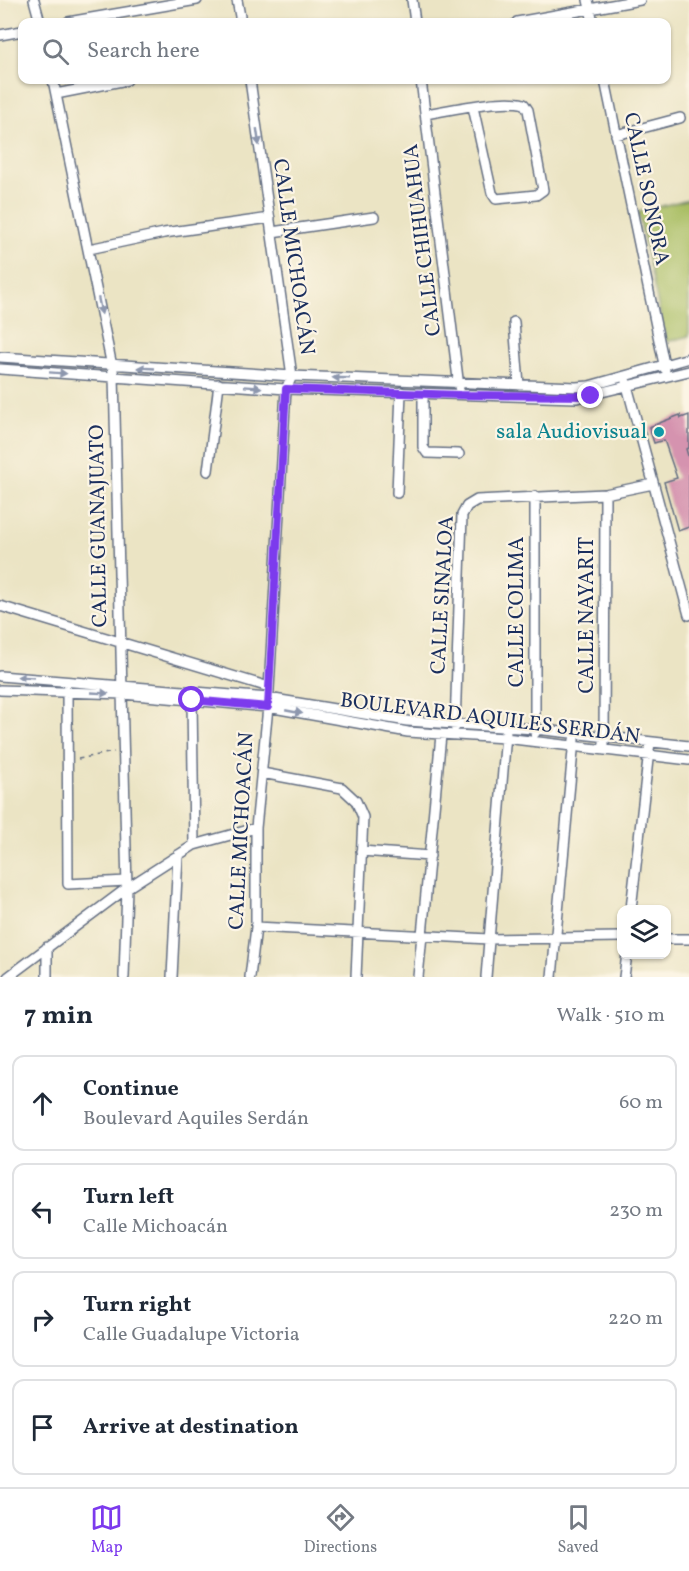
<!DOCTYPE html>
<meta charset="utf-8">
<style>
:root{--surface:#fff;--page:#f6f6f7;--text:#1f2937;--muted:#747a83;--line:#e0e1e3;--accent:#7c3aed}
body{margin:0;font-family:Vollkorn,serif;background:var(--page);color:var(--text)}
.controls{position:absolute;right:18px;bottom:18px;display:grid;overflow:hidden;border-radius:12px;box-shadow:0 2px 4px #0004}
.controls button{width:54px;height:54px;display:grid;place-items:center;padding:0;border:0;border-bottom:2px solid var(--line);background:var(--surface);color:var(--text);font:30px sans-serif}
.stop{position:absolute;width:18px;height:18px;margin:-14px;border:4px solid #7c3aed;border-radius:50%;background:#fff}
.stop.end{background:#7c3aed;border-color:#fff;box-shadow:0 2px 6px #0008}
.list{margin:0;padding:0;list-style:none}
h2{display:flex;justify-content:space-between;align-items:center;height:78px;margin:0;padding:0 24px;font-size:26px}
h2 small{font-size:20px;font-weight:400;color:var(--muted)}
.list li{display:grid;grid-template-columns:39px 1fr auto;gap:18px;align-items:center;box-sizing:border-box;height:96px;margin:0 12px 12px;padding:0 12px;border:2px solid var(--line);border-radius:12px}
.list b{display:block;font-size:22px;white-space:nowrap}
.list p{margin:0;font-size:20px;white-space:nowrap;color:var(--muted)}
.list em{font-size:20px;font-style:normal;color:var(--muted)}
.icon{flex:none;width:33px;height:33px;fill:none;stroke:currentColor;stroke-width:2;stroke-linecap:round;stroke-linejoin:round}
.map{position:relative;flex:none;width:689px;height:977px;overflow:hidden}
.search{position:absolute;background:var(--surface);box-shadow:0 2px 4px #0004;left:18px;right:18px;top:18px;height:66px;display:flex;align-items:center;gap:15px;box-sizing:border-box;padding:0 21px;border-radius:12px;color:var(--muted);font-size:22px}
.sheet{height:510px;background:var(--surface)}
nav{display:flex;justify-content:space-around;align-items:center;box-sizing:border-box;height:84px;border-top:2px solid var(--line);background:var(--surface);font-size:16px;color:var(--muted)}
nav a{display:grid;justify-items:center;gap:3px}
nav .on{color:var(--accent)}
.map>svg:first-child{display:block}
.green{fill:#a8bd62;stroke:#627660;stroke-width:1.5}
.building{fill:#d593af}
.lines{fill:none;stroke-linecap:round;stroke-linejoin:round}
.minor-casing{stroke:#646e82;stroke-width:12}
.path{stroke:#646e82;stroke-width:1.5;stroke-dasharray:4.5 4.5;stroke-linecap:butt}
.minor{stroke:#fff;stroke-width:9}
.oneway{fill:#8d97ae}
.route{stroke:#7c3aed;stroke-width:8}
.culture-dot{fill:#0f9aa8;stroke:#fcf5e5;stroke-width:2}
.labels{text-anchor:middle;dominant-baseline:central;stroke-width:4.5;stroke-linejoin:round;paint-order:stroke}
.street-label{font-size:21px;fill:#1b2f5e;stroke:#fcf5e5}
.culture-label{font-size:21px;fill:#0d838f;stroke:#fcf5e5;text-anchor:end}
</style>
<div class="map">
<svg width="689" height="977" viewBox="0 0 689 977">
<rect width="100%" height="100%" fill="#fcf5e5"/>
<filter id="ink" filterUnits="userSpaceOnUse"><feTurbulence type="fractalNoise" baseFrequency=".0167" numOctaves="2"/><feDisplacementMap in="SourceGraphic" scale="12" xChannelSelector="R" yChannelSelector="G"/><feConvolveMatrix kernelMatrix="1 2 1 2 8 2 1 2 1" color-interpolation-filters="sRGB"/></filter>
<filter id="wash" filterUnits="userSpaceOnUse"><feTurbulence type="fractalNoise" baseFrequency=".008" numOctaves="4" result="noise"/><feDisplacementMap in="SourceGraphic" scale="24" xChannelSelector="R" yChannelSelector="G"/><feGaussianBlur stdDeviation="1.35" result="paint"/><feColorMatrix in="noise" values="0 0 0 0 0 0 0 0 0 0 0 0 0 0 0 0 0 1.4 0 .05"/><feComposite in="paint" operator="in"/></filter>
<g filter="url(#wash)">
<rect width="100%" height="100%" fill="#ebe4c4"/>
<!-- green -->
<path class="green" d="M689,199V336L666,342L638,212Z"/>
<g id="blocks">
<!-- building -->
<path class="building" d="M680,415L681,418L689,415V448L686,449L689,459V527L678,531L664,482L677,478L664,440L654,443L649,427Z"/>
</g>
</g>
<g filter="url(#ink)">
<use href="#blocks" fill-opacity="0" stroke="#646e82" stroke-width="1.5"/>
<g class="lines">
<!-- minor casing -->
<g class="minor-casing">
<path id="minor" d="M34,0L40,22
M237,0L241,22
M412,0L415,22
M588,0L593,22
M68,22L197,0
M517,22L640,0
M0,35L22,31
M53,80L114,376L127,888L124,977
M250,80L292,376L286,389L268,707L256,828V927L250,977
M421,80L459,387
M605,80L665,369
M56,94L127,80
M426,114C450,110 502,98 524,104L528,110L543,190L536,195L496,199L492,193L473,107
M616,135L680,118
M272,232L374,217
M89,249L164,233L270,218
M514,322L519,385
M0,357L292,376L576,387L589,386L689,358
M0,369L286,389L577,398L689,371
M626,382L689,615
M423,393V447L427,453L459,454
M208,471L219,384
M397,493L401,392
M0,606L269,687
M0,676L268,698L407,721L535,729L689,746
M0,690L123,694L268,707L408,732L505,738L689,760
M67,691L68,884L127,881
M192,700L194,845
M455,727L462,515L467,506L477,500L605,494L653,484
M535,733V496
M604,750L605,494
M262,773L342,788L356,801L363,817L356,977
M361,851L430,856
M631,909L650,742
M256,927L489,939L622,937
M666,939H689
M8,977L127,888L194,845L256,828
M47,977V947
M172,977L178,855
M418,977L441,735
M486,977L506,734
M552,977L574,740
M624,977L627,954"/>
</g>
<!-- path -->
<path class="path" d="M78,759L114,752"/>
<!-- minor -->
<use href="#minor" class="minor"/>
</g>
<!-- one-way arrows -->
<defs><path id="oneway-solid" d="M-6-.8H1V-3.2L6.5 0L1 3.2V.8H-6Z" transform="scale(1.5)"/></defs>
<g class="oneway">
<use href="#oneway-solid" transform="translate(258 137) rotate(82)"/>
<use href="#oneway-solid" transform="translate(100 306) rotate(78)"/>
<use href="#oneway-solid" transform="translate(146 368) rotate(-177)"/>
<use href="#oneway-solid" transform="translate(58 373) rotate(4)"/>
<use href="#oneway-solid" transform="translate(341 378) rotate(-178)"/>
<use href="#oneway-solid" transform="translate(253 387) rotate(4)"/>
<use href="#oneway-solid" transform="translate(26 677) rotate(-177)"/>
<use href="#oneway-solid" transform="translate(100 693) rotate(3)"/>
<use href="#oneway-solid" transform="translate(294 712) rotate(11)"/>
</g>
</g>
<g class="lines" filter="url(#ink)">
<!-- route -->
<path class="route" d="M192,700L268,707L286,389L460,395L591,396"/>
</g>
<!-- markers -->
<circle class="culture-dot" cx="659" cy="432" r="6"/>
<g class="labels">
<!-- street labels -->
<g class="street-label">
<text transform="translate(646 189) rotate(78)">CALLE SONORA</text>
<text transform="translate(423 240) rotate(-97)">CALLE CHIHUAHUA</text>
<text transform="translate(293 257) rotate(82)">CALLE MICHOACÁN</text>
<text transform="translate(99 526) rotate(-91)">CALLE GUANAJUATO</text>
<text transform="translate(443 595) rotate(-87)">CALLE SINALOA</text>
<text transform="translate(517 612) rotate(-90)">CALLE COLIMA</text>
<text transform="translate(587 615) rotate(-90)">CALLE NAYARIT</text>
<text transform="translate(490 719) rotate(7)">BOULEVARD AQUILES SERDÁN</text>
<text transform="translate(242 831) rotate(-87)">CALLE MICHOACÁN</text>
</g>
<!-- culture labels -->
<g class="culture-label">
<text x="647" y="432">sala Audiovisual</text>
</g>
</g>
</svg>
<div class="controls">
<button><svg class="icon" aria-label="layers" viewBox="0 0 24 24"><path d="M12 4l9 5-9 5-9-5zM3 14l9 5 9-5"/></svg></button>
</div>
<div class="stop" style="left:192px;top:700px"></div>
<div class="stop end" style="left:591px;top:396px"></div>
<div class="search"><svg class="icon" aria-label="search" viewBox="0 0 24 24"><circle cx="10" cy="10" r="6"/><path d="M15 15l6 6"/></svg>Search here</div>
</div>
<section class="sheet">
<h2>7 min<small>Walk · 510 m</small></h2>
<ul class="list">
<li><svg class="icon" aria-label="ahead" viewBox="0 0 24 24"><path d="M12 20V5M6 11l6-6 6 6"/></svg><div><b>Continue</b><p>Boulevard Aquiles Serdán</p></div><em>60 m</em></li>
<li><svg class="icon" aria-label="left" viewBox="0 0 24 24"><path d="M17 20v-9H6M10 6l-5 5 5 5"/></svg><div><b>Turn left</b><p>Calle Michoacán</p></div><em>230 m</em></li>
<li><svg class="icon" aria-label="right" viewBox="0 0 24 24"><path d="M7 20v-9h11M14 6l5 5-5 5"/></svg><div><b>Turn right</b><p>Calle Guadalupe Victoria</p></div><em>220 m</em></li>
<li><svg class="icon" aria-label="arrive" viewBox="0 0 24 24"><path d="M6 21V4h12l-3 4 3 4H6"/></svg><div><b>Arrive at destination</b></div></li>
</ul>
</section>
<nav>
<a class="on"><svg class="icon" aria-label="map" viewBox="0 0 24 24"><path d="M3 6l6-2 6 2 6-2v14l-6 2-6-2-6 2zM9 4v14M15 6v14"/></svg>Map</a>
<a><svg class="icon" aria-label="directions" viewBox="0 0 24 24"><path d="M12 3l9 9-9 9-9-9zM9 14v-3h6M13 9l2 2-2 2"/></svg>Directions</a>
<a><svg class="icon" aria-label="saved" viewBox="0 0 24 24"><path d="M7 4h10v16l-5-4-5 4z"/></svg>Saved</a>
</nav>
